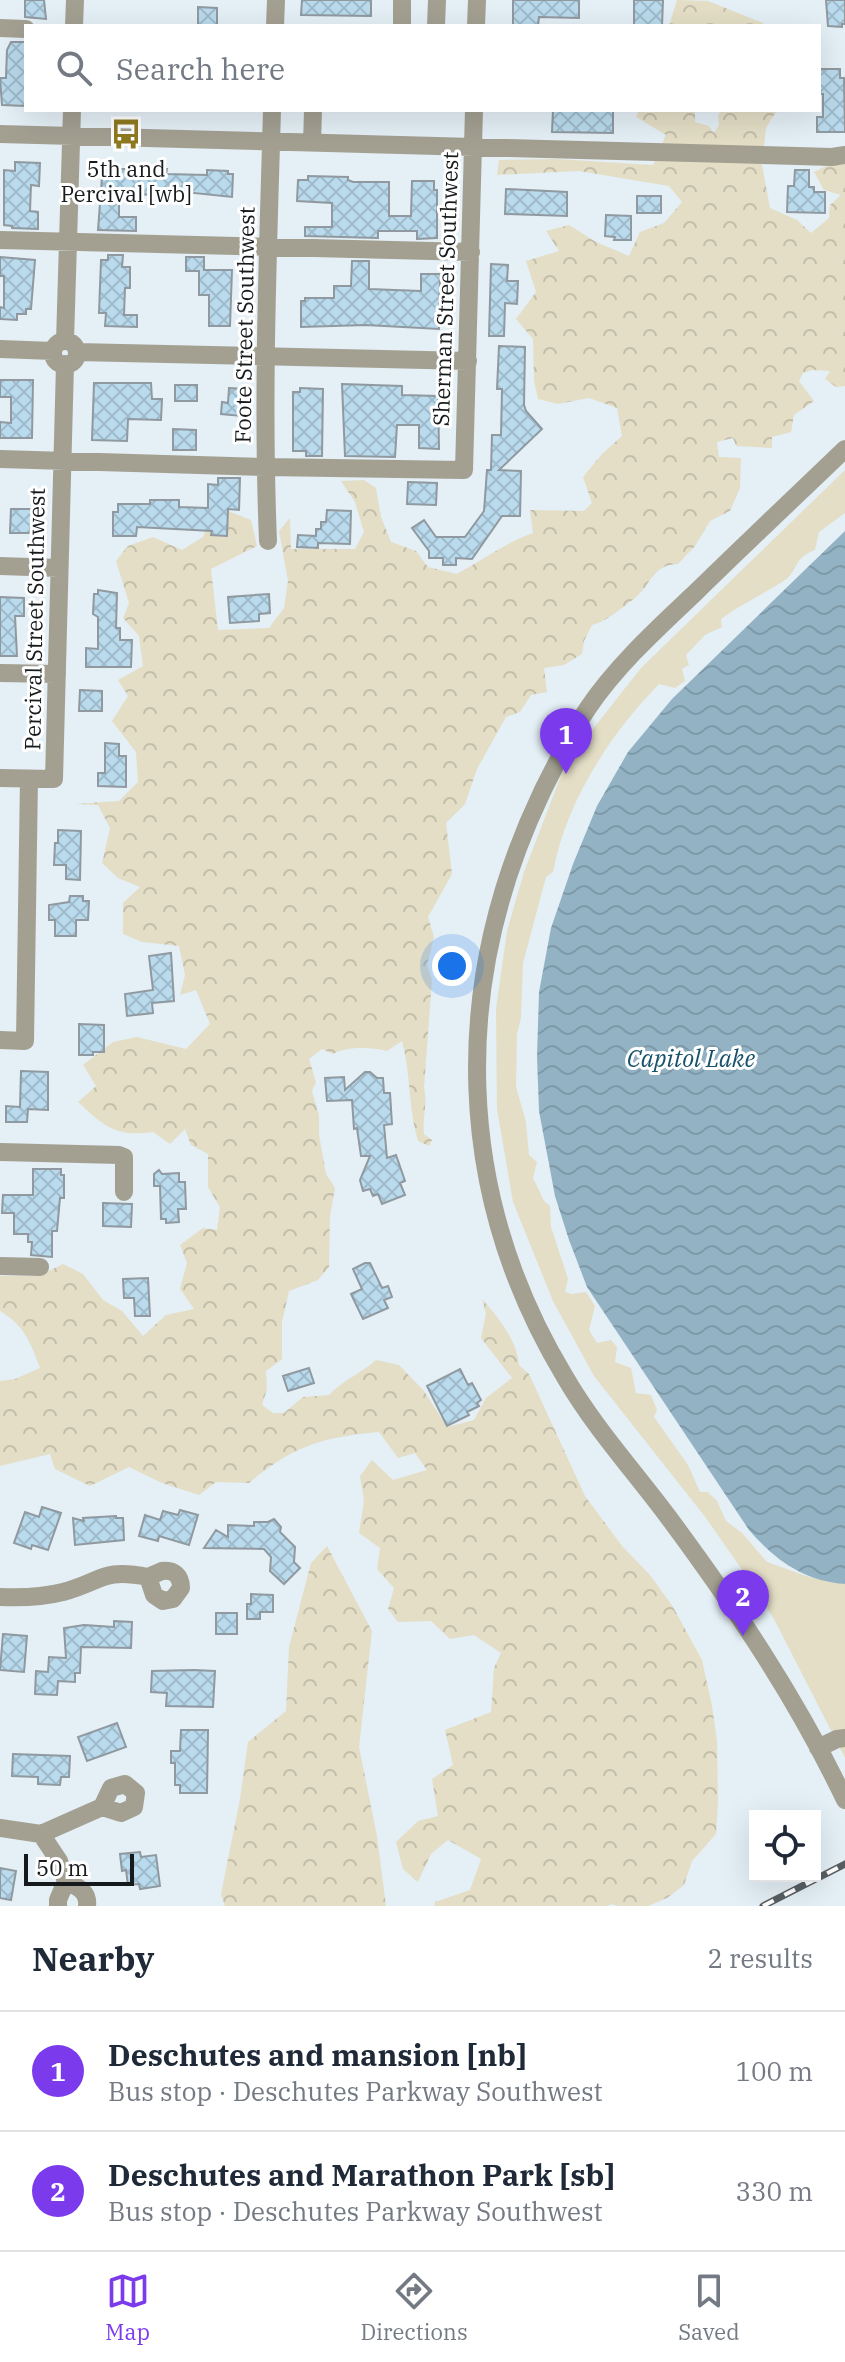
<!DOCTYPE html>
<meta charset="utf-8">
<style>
:root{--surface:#fff;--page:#f6f6f7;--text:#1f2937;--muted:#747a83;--line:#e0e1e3;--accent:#7c3aed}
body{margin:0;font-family:"IBM Plex Serif",serif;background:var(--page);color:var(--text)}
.controls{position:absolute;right:24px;bottom:24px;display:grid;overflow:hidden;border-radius:0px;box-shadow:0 8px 32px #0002}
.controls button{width:72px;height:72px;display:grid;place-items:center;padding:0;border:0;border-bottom:2px solid var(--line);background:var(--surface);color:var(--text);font:40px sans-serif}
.scale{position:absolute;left:24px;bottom:20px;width:110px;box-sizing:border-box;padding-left:8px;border:4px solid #161a1c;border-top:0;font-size:22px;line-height:28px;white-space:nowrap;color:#161a1c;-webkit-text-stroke:6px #fff;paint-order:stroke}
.you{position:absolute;left:452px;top:966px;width:28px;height:28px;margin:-20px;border:6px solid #fff;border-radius:50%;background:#1a73e8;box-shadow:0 0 0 12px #1a73e833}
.badge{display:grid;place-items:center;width:52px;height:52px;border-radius:50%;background:var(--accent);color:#fff;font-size:26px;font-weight:700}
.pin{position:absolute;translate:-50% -66px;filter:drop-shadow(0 2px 4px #0008)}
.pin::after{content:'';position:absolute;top:42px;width:28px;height:24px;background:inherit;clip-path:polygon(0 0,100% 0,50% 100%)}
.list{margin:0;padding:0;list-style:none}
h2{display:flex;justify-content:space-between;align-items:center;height:104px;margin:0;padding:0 32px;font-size:34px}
h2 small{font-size:26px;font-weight:400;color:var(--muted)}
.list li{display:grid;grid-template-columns:52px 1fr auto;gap:24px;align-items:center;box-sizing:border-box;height:120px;padding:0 32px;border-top:2px solid var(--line)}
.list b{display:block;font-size:30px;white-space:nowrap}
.list p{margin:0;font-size:26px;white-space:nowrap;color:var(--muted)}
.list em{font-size:26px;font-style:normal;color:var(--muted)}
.icon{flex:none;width:44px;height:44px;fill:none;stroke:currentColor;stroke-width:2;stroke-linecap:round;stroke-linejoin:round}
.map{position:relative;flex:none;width:845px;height:1906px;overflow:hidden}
.search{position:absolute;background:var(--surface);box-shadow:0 8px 32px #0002;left:24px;right:24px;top:24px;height:88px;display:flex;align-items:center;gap:20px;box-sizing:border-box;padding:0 28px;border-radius:0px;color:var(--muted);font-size:30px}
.sheet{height:344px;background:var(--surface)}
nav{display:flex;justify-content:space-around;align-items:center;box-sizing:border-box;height:112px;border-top:2px solid var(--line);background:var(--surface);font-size:22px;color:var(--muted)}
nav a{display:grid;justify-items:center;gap:4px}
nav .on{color:var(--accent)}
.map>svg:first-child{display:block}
.forest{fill:url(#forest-crowns)}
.park{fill:#e4dec6}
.water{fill:url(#water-waves)}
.building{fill:url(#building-cross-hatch);stroke:#8f999f;stroke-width:2}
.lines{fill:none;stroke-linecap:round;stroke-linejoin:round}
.minor{stroke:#a3a092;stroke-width:18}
.rail-casing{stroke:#585f62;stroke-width:7}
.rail{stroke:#fff;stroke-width:4;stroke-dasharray:12;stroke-linecap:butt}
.labels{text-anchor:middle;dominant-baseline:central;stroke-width:6;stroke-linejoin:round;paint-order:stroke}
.poi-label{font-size:22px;fill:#161a1c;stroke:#fff}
.street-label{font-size:22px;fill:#161a1c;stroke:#fff}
.water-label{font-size:24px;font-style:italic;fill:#17526c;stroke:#fff}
</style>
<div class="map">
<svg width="845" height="1906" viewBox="0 0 845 1906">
<defs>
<pattern id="forest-crowns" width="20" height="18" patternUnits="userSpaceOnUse" patternTransform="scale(2)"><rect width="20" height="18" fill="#e4dec6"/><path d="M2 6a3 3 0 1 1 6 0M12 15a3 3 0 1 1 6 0" fill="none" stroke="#c3beaa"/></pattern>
<pattern id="water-waves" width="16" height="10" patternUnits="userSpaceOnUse" patternTransform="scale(2)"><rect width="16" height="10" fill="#93b3c4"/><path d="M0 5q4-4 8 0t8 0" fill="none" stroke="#7e99a8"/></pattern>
<pattern id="building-cross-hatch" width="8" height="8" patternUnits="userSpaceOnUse" patternTransform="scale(2)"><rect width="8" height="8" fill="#badbed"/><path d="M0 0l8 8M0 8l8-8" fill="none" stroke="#9fbbcb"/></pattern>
</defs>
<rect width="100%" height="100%" fill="#e4eff6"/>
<!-- forest -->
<path class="forest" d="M677,0L708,1L763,23L764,26H669Z
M639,110H695V122L709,126L714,133L719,125L718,115L722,110H777L766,128L762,165L770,208L797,220L811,233L829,218L830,205L841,195L824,190L814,172L832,163L845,164V386L836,387L825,379L830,371L812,370L803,373L799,381L814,401L794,415L791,432L772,437V448L736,446L733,438L717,442L719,457L741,458L740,488L730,511L710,521L695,546L678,564C653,564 651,585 635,598C623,607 606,622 592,625L584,641L582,654L564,665L544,668L547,692L531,695L520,712L506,717L477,769L465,804L446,823L452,874L428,917L434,937L427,965L432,980L424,1088C428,1104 422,1117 424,1134L432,1140L429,1146L418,1141C408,1108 411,1074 402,1041L387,1051C372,1047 346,1046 333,1054L322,1049L309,1059L316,1082L312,1091L319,1116V1135L326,1174L335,1188L330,1216L329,1267L318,1280L289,1291L282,1322V1359L266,1371L267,1389L262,1405L273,1413H284L303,1397L329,1395C343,1380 360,1374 376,1360L399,1365L424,1391L447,1427L474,1420L486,1398L512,1378L481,1338L486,1313L482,1299C498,1317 517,1340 519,1365L529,1374L585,1496L622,1546L650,1575L673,1607L702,1660L712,1706L717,1741L718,1800L716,1834L692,1861L684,1885L667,1898L648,1906H618L612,1904L607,1906H434L435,1902L470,1890L481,1859L448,1840L431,1854L418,1882L403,1869L396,1842L418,1821L438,1816L432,1779L453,1765L445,1730L491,1712L494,1668L501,1653L474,1635L450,1639L431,1621L398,1622L388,1609L394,1588L377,1569L380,1548L359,1533L364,1501L360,1476L372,1460L393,1480L427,1470L415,1453L398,1458L379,1432C322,1437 293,1446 249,1483L216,1482L199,1495L162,1483L129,1467L90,1486L55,1469L50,1454L0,1466V1381L15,1379L40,1368C31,1343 24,1325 0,1311V1276H38L63,1264L83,1274L103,1300L122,1311L143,1336L166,1315L194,1309L180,1289L187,1263L180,1245L203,1228L217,1230L220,1207L208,1187V1154L191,1145L185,1129L170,1144L153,1132C116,1137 105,1127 78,1102L96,1086L83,1065L113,1042L137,1037L186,1049L210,1024L196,990L180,995L185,975L179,946L142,942L123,934V903L140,887L118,878L102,863L110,828L98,805L75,804L119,801L138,782L136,752L112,721L128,696L118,680L143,666L139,636L123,618L129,603L116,561L128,546L153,537L182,550L203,537L215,506L251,520L257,546L211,569L218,630L269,628L284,608L288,581L279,531L290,518L291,549H355L364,532L355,502L341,481L364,480L376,488L381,517L391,542L416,551L428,567L457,574C483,560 506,542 533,533L530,510L584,511L592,503L583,477L602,454L622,436L617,408L589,398L558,404L538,399L534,381L533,339L516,319L536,292L526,261L559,251L546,231L569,225L596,242L629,256L640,232L664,223L682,202L669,186L579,171L497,175L499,160L557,159L653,165L666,135L636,117Z
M327,1546L372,1631L359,1747L377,1836L386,1906H225L221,1894L240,1799L248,1742L286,1711L289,1647L311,1563Z"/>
<!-- park -->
<path class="park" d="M845,470V513L819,532L815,550C792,559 799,570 785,580C764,594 741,604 721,619L722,627L705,635L686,655L689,665L682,669L685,681L675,688L659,684C610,734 566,802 553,872L546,877L523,963L521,1018L517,1034L516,1087L526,1122L529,1155L537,1162L533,1178L544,1201L550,1206L551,1227L568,1279L565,1292L572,1294L586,1292L595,1306L589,1330L597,1343L611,1340L617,1347L615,1362L631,1368L636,1393L651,1395L657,1410L654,1417L688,1465L700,1492H708L717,1501L726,1521L742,1533L767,1562L809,1577L845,1584V1758L774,1619L752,1584L706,1518L594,1376L553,1301L513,1202L497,1109L496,1009L507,931L524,872L562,773L589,734L641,668Z"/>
<!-- water -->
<path class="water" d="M845,531V1584C804,1581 775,1560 749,1530L587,1287L569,1240L555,1196L539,1111L537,1057L539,992L551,928L573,864L597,806L628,752L672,699Z"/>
<!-- building -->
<path class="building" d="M25,0H44L46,19L25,17Z
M302,0H371V16L301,15Z
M513,0H579V18L539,17L538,26H513Z
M634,0H663L662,26L634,25Z
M826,0H845V24H842V27L828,26Z
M198,7L217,8V25H198Z
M11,42H26V106L2,105L0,78H6L7,50Z
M819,69H840V78H844L845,132H817V117H823V94H820Z
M553,110H613V133L552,132Z
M15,162L40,163L39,186L31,185L30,211L38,212V229L12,228V226L4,225V170L15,171Z
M107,169H167L166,174L207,175V170L228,171V174H233L232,197L166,190V195L119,194V217H136V231L98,230L102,177H106Z
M795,170H809V187H814V192H825V213L787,212L788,186H794Z
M308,176L348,177V180L353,182H389V216H411L412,181H434V190H437V238L417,239V231H378V238L305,236V227H332V203L297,201L298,180H308Z
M506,189L567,192V216L505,214Z
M637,196H661V213H637Z
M606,215L631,216V240H614L615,237L605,236Z
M108,255H123L122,267H130V288H125L124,315H137V327L105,326L106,313H99L101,260H108Z
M0,257L35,260L31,309H26V314H17V320L0,319V307L4,308V276H0Z
M186,257H204V270H232L230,326H209V295H199V271H186Z
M352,261H369V289L421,291V274H440L439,329L366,325L301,327V301H305V298H334V286H351Z
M491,264L508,265L507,281H518L517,304L505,303L504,336H489Z
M499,346L525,347L524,405L526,411L542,429L499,470L521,471L520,516H502L472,559L456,558V565H443V558H429V551L412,528L424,520L436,537H465L484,511L487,470H491L492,435H501L502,389H497Z
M0,380H33L32,438H0V422L11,423V397H0Z
M94,383H151L152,399H162L161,420L128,419L127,441L92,440Z
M342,384L402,386V395L438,396L439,449L419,448V425H397L395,457L345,456Z
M175,385H197V401H175Z
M229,388L244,389L242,416L221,414L222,402L228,403Z
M300,388L323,389L322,456H306V451H293V392H300Z
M173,429L196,430V450H173Z
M218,478H240L239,510L228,509L227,536L211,535L212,531L137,527L136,536H113V512H118V504H150V500H179V507L208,508V484L218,485Z
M408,482L437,483L436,505L407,504Z
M11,509H33L30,533H10Z
M327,510L351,511L350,544L318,543V548L297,547L298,535L316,536V529H321V522H326Z
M98,590L117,593L116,628H120V640H132L131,667H86V648L98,649V617L93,614L94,594H98Z
M269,594L270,613L259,614V621L230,623L228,597Z
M0,597L24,598V616H15L17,656H0Z
M80,690L102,691V711H79Z
M105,743L119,744V756H126V787L98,786V773H105Z
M58,830L81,831L80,880L66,879V865H54L55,843H58Z
M70,896H83V901H89L88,920H76V936H55V920H49V905L69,902Z
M171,953L174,1001L152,1003L153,1013L127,1016L125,994L153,990L149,956Z
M79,1024L104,1025V1052H93V1055H79Z
M21,1071L48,1072V1110L28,1109L27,1122H6V1106L20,1107Z
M365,1072H370L377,1078H383L384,1093H390L392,1124L384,1125L387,1158L396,1155L405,1181L400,1183L405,1195L382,1204L378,1194L373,1196L370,1189L363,1191L360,1180L370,1156H361L357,1128L354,1129L352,1100L327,1101L325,1078L344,1077L345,1090Z
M33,1169H61V1175H64V1198H60L57,1231H52V1257L31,1255L32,1242H28V1234H14V1213H2L3,1195H33Z
M159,1170L162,1174L179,1173V1182H185L186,1209H178L179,1222L166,1223V1219H161L160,1186H154V1174Z
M103,1203L132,1204L131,1227L103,1226Z
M365,1263H370L382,1288L388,1286L392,1297L384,1300L388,1308L363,1319L351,1294L362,1289L353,1269Z
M148,1278L150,1316H135L134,1298H124L123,1279Z
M309,1368L314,1383L288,1391L283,1376Z
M460,1369L468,1385L472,1383L481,1400L477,1403L479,1406L467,1412L469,1415L447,1426L427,1386Z
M42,1507L61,1513L48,1550L32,1545L31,1549L14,1543L25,1512L39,1517Z
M180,1510L198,1515L189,1545L159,1536L158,1541L139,1536L145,1515L160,1520L163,1511L178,1515Z
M116,1516V1518H123L124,1540L75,1545L73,1518L84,1521L83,1518Z
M274,1519L281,1527L280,1532L295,1547L294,1562L300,1568L284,1584L270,1571L271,1557L264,1549L204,1548L216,1530L228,1537V1525L254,1526V1522H268Z
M251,1594L273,1595V1612H260V1619H247V1604H251Z
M216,1613H237V1634H216Z
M114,1621L132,1622L131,1648L81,1647L80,1673H75V1682L58,1681L57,1695L35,1694L36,1671L48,1672L49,1657L66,1658L64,1628L84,1625L114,1627Z
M3,1634L27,1636L24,1672L0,1670Z
M194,1670L215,1671L213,1707L166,1706L167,1693L151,1692L152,1671Z
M117,1723L126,1747L87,1761L78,1737Z
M181,1730H208L207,1793H180V1785H175V1763H171V1751H180Z
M13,1754L70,1756L69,1777H61L60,1785L38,1784V1777L12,1776Z
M140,1852L141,1857L156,1855L160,1886L140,1889L139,1884L128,1885L126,1870L122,1871L120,1854Z
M0,1868L16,1871L11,1900L0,1898Z"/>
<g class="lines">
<!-- minor -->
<path class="minor" d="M74,26L75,0
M275,26L276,0
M402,26V0
M436,26L437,0
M476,26L477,0
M0,28L26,29
M0,134L832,157L845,155
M312,143L313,110
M0,240L471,252
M65,341L72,110
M53 353a12 12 0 1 1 24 0a12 12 0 1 1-24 0Z
M0,349L53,351
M77,352L468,361
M845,449C795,497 745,544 696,592C658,628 617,665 588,708C570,735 556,764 542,792C450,985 454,1193 565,1377C594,1427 634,1471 669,1518C735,1607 797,1699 845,1800
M0,459L266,467L464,470L474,110
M268,541C262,397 268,253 272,110
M0,566L59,568
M0,673L57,674
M0,778L54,779L65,364
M0,1040L25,1041L29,779
M0,1152L119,1155L124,1157V1192
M0,1266L40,1267
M162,1571C174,1569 181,1576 181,1588L173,1599L163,1601L154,1595L148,1577Z
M0,1597C21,1598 43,1597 63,1592C103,1581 102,1568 148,1577
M818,1748L837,1739L845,1738
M125,1784L136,1793L134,1807L121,1813L102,1807L111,1788Z
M0,1828L41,1834L102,1807
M41,1834L59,1861L66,1881
M58,1906V1900L66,1881C77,1887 89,1891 87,1906"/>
<!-- rail casing -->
<g class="rail-casing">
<path id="rail" d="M763,1906L845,1864"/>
</g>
<!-- rail -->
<use href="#rail" class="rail"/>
</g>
<!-- icons -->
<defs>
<g id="bus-bare" transform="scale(2.4)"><path d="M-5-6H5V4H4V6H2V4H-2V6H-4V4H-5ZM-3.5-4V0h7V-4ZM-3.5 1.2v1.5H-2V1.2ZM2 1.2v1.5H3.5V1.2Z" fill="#8e7a20" stroke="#fff" stroke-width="2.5" paint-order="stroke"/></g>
</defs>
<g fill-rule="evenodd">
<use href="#bus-bare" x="126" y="134"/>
</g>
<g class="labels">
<!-- poi labels -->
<g class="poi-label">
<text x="126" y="168">5th and<tspan x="126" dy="25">Percival [wb]</tspan></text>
</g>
<!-- street labels -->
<g class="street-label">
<text transform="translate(445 289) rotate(-88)">Sherman Street Southwest</text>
<text transform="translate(244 325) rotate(-89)">Foote Street Southwest</text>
<text transform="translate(34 619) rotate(-89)">Percival Street Southwest</text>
</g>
<!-- water labels -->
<g class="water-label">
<text x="691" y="1058">Capitol Lake</text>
</g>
</g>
</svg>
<div class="controls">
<button><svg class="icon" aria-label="locate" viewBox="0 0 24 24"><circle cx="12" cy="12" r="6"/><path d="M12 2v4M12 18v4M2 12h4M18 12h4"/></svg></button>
</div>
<div class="scale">50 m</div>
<div class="you"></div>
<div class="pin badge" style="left:566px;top:774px">1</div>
<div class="pin badge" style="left:743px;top:1636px">2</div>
<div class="search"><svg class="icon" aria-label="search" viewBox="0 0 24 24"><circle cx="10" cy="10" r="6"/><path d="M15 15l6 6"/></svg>Search here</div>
</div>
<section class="sheet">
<h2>Nearby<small>2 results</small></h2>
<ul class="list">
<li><span class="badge">1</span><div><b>Deschutes and mansion [nb]</b><p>Bus stop · Deschutes Parkway Southwest</p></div><em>100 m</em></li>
<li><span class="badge">2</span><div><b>Deschutes and Marathon Park [sb]</b><p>Bus stop · Deschutes Parkway Southwest</p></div><em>330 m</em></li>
</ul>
</section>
<nav>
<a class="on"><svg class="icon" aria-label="map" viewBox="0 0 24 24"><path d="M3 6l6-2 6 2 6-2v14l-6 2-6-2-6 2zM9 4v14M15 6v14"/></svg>Map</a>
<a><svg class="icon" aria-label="directions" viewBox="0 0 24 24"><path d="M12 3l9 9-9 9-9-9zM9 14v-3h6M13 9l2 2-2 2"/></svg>Directions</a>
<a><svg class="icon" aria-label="saved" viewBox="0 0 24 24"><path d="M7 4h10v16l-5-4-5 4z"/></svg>Saved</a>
</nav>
